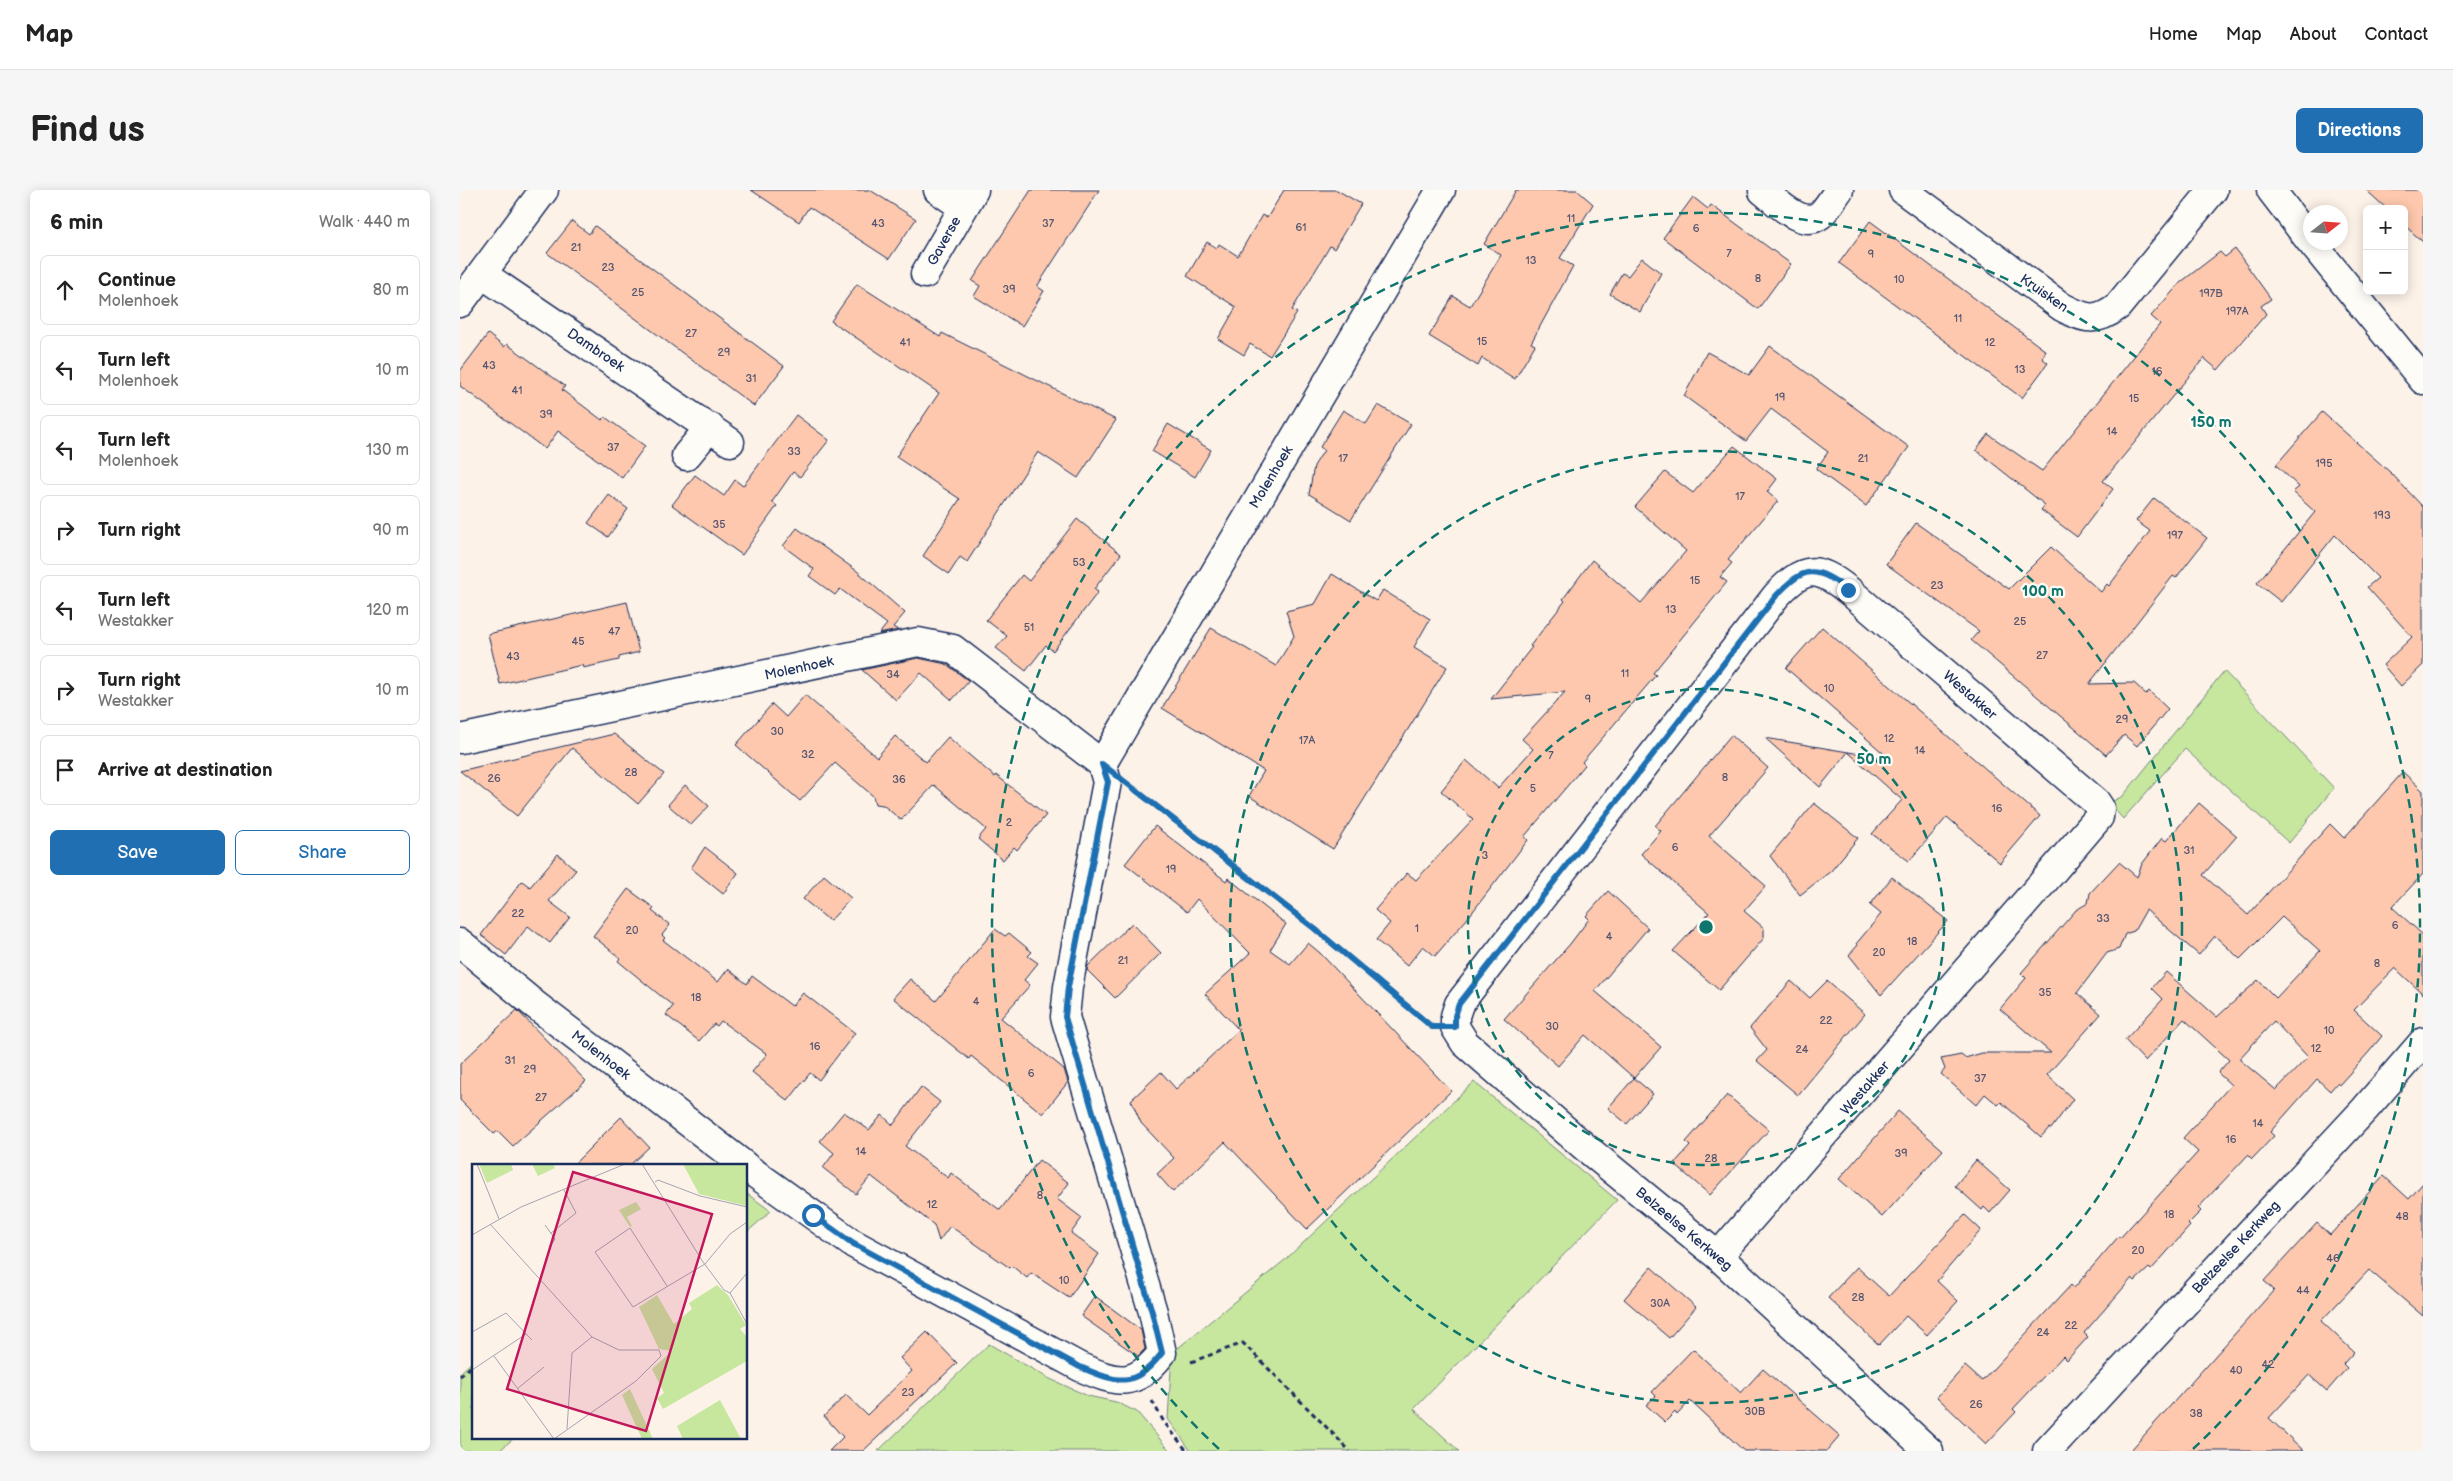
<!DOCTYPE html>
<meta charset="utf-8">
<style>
:root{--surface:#fff;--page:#f6f6f6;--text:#222;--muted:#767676;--line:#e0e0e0;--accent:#1f6fb2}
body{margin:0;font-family:"Balsamiq Sans",sans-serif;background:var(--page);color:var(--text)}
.controls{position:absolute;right:15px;top:15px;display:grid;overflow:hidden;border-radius:8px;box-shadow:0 2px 12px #0003}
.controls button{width:45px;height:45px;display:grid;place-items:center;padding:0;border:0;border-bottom:1px solid var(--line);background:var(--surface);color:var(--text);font:25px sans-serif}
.compass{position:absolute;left:1843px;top:15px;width:45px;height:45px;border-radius:50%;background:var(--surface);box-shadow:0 2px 12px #0003;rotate:73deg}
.stop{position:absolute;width:15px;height:15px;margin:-11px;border:4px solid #1f6fb2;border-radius:50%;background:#fff}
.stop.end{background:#1f6fb2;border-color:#fff;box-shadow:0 1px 5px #0008}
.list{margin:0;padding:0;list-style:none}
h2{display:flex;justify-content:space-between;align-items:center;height:65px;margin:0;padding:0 20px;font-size:21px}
h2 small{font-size:16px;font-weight:400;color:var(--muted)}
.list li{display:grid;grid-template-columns:32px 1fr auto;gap:15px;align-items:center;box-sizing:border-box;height:70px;margin:0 10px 10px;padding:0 10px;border:1px solid var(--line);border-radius:8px}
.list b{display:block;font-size:19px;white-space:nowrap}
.list p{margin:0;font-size:16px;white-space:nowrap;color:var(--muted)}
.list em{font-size:16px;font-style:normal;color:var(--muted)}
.actions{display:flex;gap:10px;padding:15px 20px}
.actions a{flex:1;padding:11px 0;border:1px solid var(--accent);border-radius:8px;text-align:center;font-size:18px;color:var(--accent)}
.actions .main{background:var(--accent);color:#fff}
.icon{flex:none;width:28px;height:28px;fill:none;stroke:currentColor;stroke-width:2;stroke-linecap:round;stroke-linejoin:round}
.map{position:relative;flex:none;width:1963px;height:1261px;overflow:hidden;border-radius:8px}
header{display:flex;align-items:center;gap:30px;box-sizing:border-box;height:70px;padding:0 25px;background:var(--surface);border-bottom:1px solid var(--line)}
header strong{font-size:24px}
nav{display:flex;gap:28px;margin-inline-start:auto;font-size:18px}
.intro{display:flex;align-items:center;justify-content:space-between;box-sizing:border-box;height:120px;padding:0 30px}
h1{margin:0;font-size:35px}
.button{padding:12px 22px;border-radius:8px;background:var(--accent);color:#fff;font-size:18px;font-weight:700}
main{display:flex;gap:30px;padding:0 30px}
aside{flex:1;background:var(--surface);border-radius:8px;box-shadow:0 2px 12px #0003}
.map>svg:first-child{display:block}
.green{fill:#c7e69e;stroke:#718a7e}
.building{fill:#fdc8ad;stroke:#1b2f5e;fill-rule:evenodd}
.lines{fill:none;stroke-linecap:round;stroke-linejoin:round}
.minor-casing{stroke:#1b2f5e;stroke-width:31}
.tertiary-casing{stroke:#1b2f5e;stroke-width:31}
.path{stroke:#1b2f5e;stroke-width:3;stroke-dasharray:5 4;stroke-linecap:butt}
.minor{stroke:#fdfcf7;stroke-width:28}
.tertiary{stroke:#fdfcf7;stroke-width:28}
.route{stroke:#1f6fb2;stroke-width:6}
.ring{fill:none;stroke:#0f766e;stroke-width:2.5;stroke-dasharray:9 6}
.labels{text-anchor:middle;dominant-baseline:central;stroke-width:4.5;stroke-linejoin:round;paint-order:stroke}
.number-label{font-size:11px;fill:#545572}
.street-label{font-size:14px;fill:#1b2f5e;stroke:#fdfcf7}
.inset-road{fill:none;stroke:#a3a4b1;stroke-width:1}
.view{fill:#c2185b;fill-opacity:0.15;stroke:#c2185b;stroke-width:2.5}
.inset-edge{fill:none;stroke:#1b2f5e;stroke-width:2.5}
.centre{fill:#0f766e;stroke:#fdfcf7;stroke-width:2.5}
.ring-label{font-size:15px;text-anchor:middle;font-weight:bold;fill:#0f766e;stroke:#fdfcf7;stroke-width:4.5;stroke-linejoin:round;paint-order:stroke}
</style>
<header>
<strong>Map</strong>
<nav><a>Home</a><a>Map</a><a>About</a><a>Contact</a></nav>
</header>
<div class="intro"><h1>Find us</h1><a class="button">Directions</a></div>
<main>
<aside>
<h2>6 min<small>Walk · 440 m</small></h2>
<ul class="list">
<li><svg class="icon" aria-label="ahead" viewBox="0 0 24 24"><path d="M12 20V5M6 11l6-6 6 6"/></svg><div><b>Continue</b><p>Molenhoek</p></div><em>80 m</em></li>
<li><svg class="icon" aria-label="left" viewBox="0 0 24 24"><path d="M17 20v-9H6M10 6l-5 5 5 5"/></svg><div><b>Turn left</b><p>Molenhoek</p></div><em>10 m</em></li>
<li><svg class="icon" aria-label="left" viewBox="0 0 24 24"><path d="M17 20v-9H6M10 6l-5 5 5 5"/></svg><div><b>Turn left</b><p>Molenhoek</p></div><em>130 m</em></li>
<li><svg class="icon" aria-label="right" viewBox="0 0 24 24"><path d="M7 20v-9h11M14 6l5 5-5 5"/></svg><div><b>Turn right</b></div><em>90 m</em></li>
<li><svg class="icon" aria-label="left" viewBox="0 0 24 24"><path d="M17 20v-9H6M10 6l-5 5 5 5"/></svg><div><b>Turn left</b><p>Westakker</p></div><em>120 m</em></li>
<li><svg class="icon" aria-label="right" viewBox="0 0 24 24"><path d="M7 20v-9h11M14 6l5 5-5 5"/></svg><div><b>Turn right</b><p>Westakker</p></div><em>10 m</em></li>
<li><svg class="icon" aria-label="arrive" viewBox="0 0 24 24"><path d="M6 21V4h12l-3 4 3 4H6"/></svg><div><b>Arrive at destination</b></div></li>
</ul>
<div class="actions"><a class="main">Save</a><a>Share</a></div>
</aside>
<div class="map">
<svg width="1963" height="1261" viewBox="0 0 1963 1261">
<rect width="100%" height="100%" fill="#fdf2e8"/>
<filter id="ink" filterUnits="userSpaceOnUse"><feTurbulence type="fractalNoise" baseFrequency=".02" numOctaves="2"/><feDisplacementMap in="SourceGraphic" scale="10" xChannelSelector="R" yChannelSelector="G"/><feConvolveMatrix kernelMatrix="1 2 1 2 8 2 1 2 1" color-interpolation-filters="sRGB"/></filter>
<g filter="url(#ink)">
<!-- green -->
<path class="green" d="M1764,481L1874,598L1829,653L1725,559L1663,629L1649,613L1663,606Z
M1014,892L1157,1010L954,1219L999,1261H731L708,1229L712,1163L826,1069Z
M286,1003L311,1021L286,1043Z
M529,1154L588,1188L628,1206L656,1212L677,1222L710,1261H418Z
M14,1170V1247H55L39,1261H0V1183Z"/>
<!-- building -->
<path class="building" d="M291,0H410L456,29L429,69L349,17L339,32Z
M571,0H639L578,95V97L584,101L562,136L514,106L520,96L512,91Z
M824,0H877L901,14L874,59L870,56L832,120L837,123L810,166L790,154L784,165L758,149L776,117L727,86L747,52L757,58L759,54L778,66L802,25L807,28Z
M1056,0H1117L1133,14L1100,68L1113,76L1071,153L1075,155L1055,189L1022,168L1018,176L969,146L993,106L1010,116L1041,65L1024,54Z
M1906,0H1963V52L1944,35V19H1927Z
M1233,7L1248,19L1251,15L1331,74L1298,119L1203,48Z
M112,31L129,44L135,36L324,176L294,216L87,63Z
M1410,31L1586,161L1582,168L1588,173L1562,208L1379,73Z
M1775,59L1811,109L1801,116L1806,124L1758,180L1744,168L1643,291L1653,299L1617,347L1581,320L1585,315L1516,260L1528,244L1582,281L1700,134L1691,126L1721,92L1760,62L1765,67Z
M1182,68L1201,83L1180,122L1150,104L1162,83L1168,86Z
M397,94L480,147L482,143L656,230L618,288L578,262L507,372L500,367L489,384L463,366L500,309L436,267L479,203L371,131Z
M28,144L44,157L47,154L105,196L102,200L142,230L145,227L185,256L162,288L98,241L85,259L0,196V181Z
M1310,156L1449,257L1406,316L1356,279L1368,262L1311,219L1286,251L1224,206L1247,162L1289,185Z
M918,215L951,234L891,330L849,304L854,276L864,260L860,257L883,220L906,234Z
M1862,222L1931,283L1963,317V475L1941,496L1923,475L1952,447L1907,397L1918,388L1875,345L1821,412L1797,393L1855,322L1833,302L1839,297L1816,275Z
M336,225L369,250L340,287L333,282L312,312L317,316L282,365L212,315L235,285L264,306L275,290L283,296Z
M708,234L751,260L735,287L692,261Z
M1274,256L1317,289L1307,302L1318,311L1268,370L1272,373L1260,387L1267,392L1193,483L1196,485L1122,572L1125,575L1064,647L1068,650L1007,729L975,766L963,756L947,776L916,750L930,733L915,720L947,683L956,690L1013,629L981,601L1006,570L1038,598L1073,559L1062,549L1105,502L1031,509L1072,457L1070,456L1105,411L1103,409L1132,370L1181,413L1226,361L1175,317L1205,282L1233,303Z
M149,305L168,319L148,347L128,333Z
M1694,308L1747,348L1716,388L1713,386L1629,494L1674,493L1686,504L1689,501L1708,519L1677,556L1664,545L1646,565L1511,450L1519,441L1426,374L1456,333L1549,399L1591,357L1641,402L1647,394L1649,396L1690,341L1676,331Z
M617,329L661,364L634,399L638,402L593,461L586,455L566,481L536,458L547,446L526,430L562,385L569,391Z
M337,338L397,381L445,423L433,437L438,440L419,444L427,434L380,399L375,405L349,386L354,379L323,356Z
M872,384L916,411L923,400L970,429L954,457L987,477L873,659L789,606L804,581L702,518L751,438L816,476L834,446L826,421L855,414Z
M167,412L179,462L159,467V470L123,478L122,475L40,494L28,444Z
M1362,437L1580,626L1540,673L1487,627L1449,671L1412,644L1442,610L1388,562L1360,597L1305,548L1430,569L1326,478Z
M458,468L486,474L509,491L492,510L461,483L436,510L402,480Z
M345,505L417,567L435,546L466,572L488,547L535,587L536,585L586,625L557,660L554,657L543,670L518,649L526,639L474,595L441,630L423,615L415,614L413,606L375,573L340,611L276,555L312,514L326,527Z
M154,544L204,584L178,614L112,558L57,626L0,581Z
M1271,545L1308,578L1249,646L1306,696L1284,721L1304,738V748L1259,800L1213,761L1249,723L1181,664L1201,641L1195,636Z
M1943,582L1963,601V684L1932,717L1963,745V804L1935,778L1894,820L1922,846L1909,862L1879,895L1877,893L1870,901L1857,889L1810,942L1814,946L1792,969L1788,965L1738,1018L1741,1021L1728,1034L1730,1036L1691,1080L1689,1078L1675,1091L1672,1088L1624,1143L1628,1147L1607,1170L1603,1166L1553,1219L1556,1222L1526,1254L1477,1207L1505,1176L1522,1191L1611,1095L1614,1098L1659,1046L1660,1048L1738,962L1723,948L1771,895L1758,883L1769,870L1724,829L1685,871L1665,850L1703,809L1692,798L1706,782L1757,827L1798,790L1816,808L1860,761L1822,727L1780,769L1755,746L1739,765L1686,720L1674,741L1665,744L1659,759L1647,763L1617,803L1641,824L1587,885L1613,909L1591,939L1589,938L1581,947L1541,912L1538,915L1525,904L1516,915L1481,884L1485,879L1481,869L1501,865L1505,868L1522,863H1591L1540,819L1566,788L1561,783L1616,720L1628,713L1630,703L1659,672L1677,687L1682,674L1702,648L1706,651L1739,613L1777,646L1743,685L1788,725L1870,634L1884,648ZM1814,831L1848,867L1816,900L1779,869Z
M225,595L249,616L231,635L208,615Z
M1354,613L1398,648L1371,681L1340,705L1310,666Z
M695,636L766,691L768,688L826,734L810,760L830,774L848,753L860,763L991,901L847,1039L765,952L713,1002L697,984L714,968L681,933L671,910L701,882L716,899L779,840L745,804L790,763L737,709L727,722L665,674Z
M245,657L278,683L263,704L231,678Z
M98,664L116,680L89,711L110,727L90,753L68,736L46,765L21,745L62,691L70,697Z
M364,685L391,708L370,731L343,709Z
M1432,687L1488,731L1421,805L1389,765L1398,755L1396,754L1421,724L1410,715Z
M168,699L194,718L192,721L210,735L202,745L205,748L203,750L258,792L268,779L287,794L292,786L332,816L343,803L395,843L359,890L350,883L328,911L292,882L307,864L261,831L257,836L254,834L239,851L206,825L213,816L158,771L160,768L133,746Z
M1148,701L1188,738L1135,801L1201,857L1174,888L1193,904L1167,934L1148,918L1174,888L1125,845L1098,876L1044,829L1110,754L1129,729L1126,726Z
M672,733L701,763L655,808L627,780L628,776Z
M535,739L545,746L549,743L572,762L568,766L578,773L564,790L570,795L541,828L604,879L608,892L583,924L511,866L509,869L433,808L450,789L476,811Z
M1331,791L1350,808L1367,791L1405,824L1338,905L1297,871L1307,860L1290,838Z
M57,820L126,891L53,956L38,941L34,944L0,910V874Z
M461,897L480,912L445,956L488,988L491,983L540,1020L579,970L609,993L597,1009L622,1028L611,1043L639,1064L609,1108L571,1083L567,1088L552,1076L550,1078L490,1036L479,1051L474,1035L411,986L396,1004L363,978L374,963L360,951L384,922L409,940L422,925L433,935Z
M1267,905L1309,940L1250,1005L1214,974L1230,956L1226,952Z
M1438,921L1483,960L1422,1027L1379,989Z
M161,927L189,957L170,975H113Z
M1516,970L1550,1000L1530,1023L1524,1017L1522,1020L1495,996Z
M1924,986L1949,1009L1963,993V1126L1909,1080L1861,1131L1894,1162L1883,1174L1887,1178L1867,1201L1849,1185L1809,1228L1844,1261H1670L1814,1100L1804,1091L1857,1033L1870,1045Z
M1505,1025L1521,1040L1477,1091L1498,1111L1467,1145L1446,1126L1419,1155L1368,1108L1397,1077L1429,1106Z
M1191,1077L1236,1117L1209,1148L1164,1109Z
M635,1106L681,1140L685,1159L678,1166L621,1126Z
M467,1142L497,1173L403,1261H369L383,1247L364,1226L386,1205L407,1225L452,1181L440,1168Z
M1233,1159L1281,1203L1303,1179L1380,1246L1367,1261H1284L1230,1211L1217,1225L1215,1222L1205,1232L1186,1215L1196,1206L1192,1202Z"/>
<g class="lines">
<!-- minor casing -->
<g class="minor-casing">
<path id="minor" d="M478,0L503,17
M1443,0L1602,117C1625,129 1636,133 1658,116L1753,0
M1303,1C1316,11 1342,39 1360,25C1367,19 1373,8 1379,0
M22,84L270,252
M465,84L514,0
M0,113L84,0
M226,266L250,237
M0,549L458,452L493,459L642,574L647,592L608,797L605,827L693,1122L702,1163C674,1199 658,1193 620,1177L392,1053L286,977
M642,574L981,0
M0,753L74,814L284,975
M1258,1066L1592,682L1639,627L1640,618L1636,612L1388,400C1356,375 1344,376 1316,406L999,814L995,826V837L1005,853L1126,958L1258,1066L1469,1261
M1587,1261L1905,919L1963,852"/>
</g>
<!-- tertiary casing -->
<g class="tertiary-casing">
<path id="tertiary" d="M1811,0L1850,51
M1851,52L1963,190"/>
</g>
<!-- path -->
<path class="path" d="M676,601L855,739L964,830
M731,1172L783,1153L890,1261
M0,1186L14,1174
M692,1211L704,1232L727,1261"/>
<!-- minor -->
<use href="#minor" class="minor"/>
<!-- tertiary -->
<use href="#tertiary" class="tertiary"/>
</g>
</g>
<g class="lines" filter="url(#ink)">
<!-- route -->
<path class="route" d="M353,1025L392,1053L620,1177C658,1193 674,1199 702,1163L692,1122L605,827L608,797L648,592L642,574L855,739L972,837H995V826L999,814L1316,406C1344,376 1355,375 1388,400"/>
</g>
<!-- distance rings -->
<g class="ring">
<circle cx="1246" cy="737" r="238"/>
<circle cx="1246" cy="737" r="476"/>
<path d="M759 1259A714 714 0 1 1 1733 1259"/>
</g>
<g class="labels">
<!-- number labels -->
<g class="number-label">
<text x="1111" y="28">11</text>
<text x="418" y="33">43</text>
<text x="588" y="33">37</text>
<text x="841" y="37">61</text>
<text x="1236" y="38">6</text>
<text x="116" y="57">21</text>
<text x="1269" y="63">7</text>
<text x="1411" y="64">9</text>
<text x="1071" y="70">13</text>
<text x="148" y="77">23</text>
<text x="1298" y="88">8</text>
<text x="1439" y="89">10</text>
<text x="549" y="99">39</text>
<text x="178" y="102">25</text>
<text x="1751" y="103">197B</text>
<text x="1777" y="121">197A</text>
<text x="1498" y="128">11</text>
<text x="231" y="143">27</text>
<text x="1022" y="151">15</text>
<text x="445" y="152">41</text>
<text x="1530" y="152">12</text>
<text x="264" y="162">29</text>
<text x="29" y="175">43</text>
<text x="1560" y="179">13</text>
<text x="1697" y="181">16</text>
<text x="291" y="188">31</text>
<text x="57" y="200">41</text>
<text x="1320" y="207">19</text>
<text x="1674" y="208">15</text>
<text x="86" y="224">39</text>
<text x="1652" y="241">14</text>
<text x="153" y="257">37</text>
<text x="334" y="261">33</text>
<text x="883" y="268">17</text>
<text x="1403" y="268">21</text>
<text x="1864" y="273">195</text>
<text x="1280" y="306">17</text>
<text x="1922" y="325">193</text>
<text x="259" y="334">35</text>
<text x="1715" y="345">197</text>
<text x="619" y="372">53</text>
<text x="1235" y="390">15</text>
<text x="1477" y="395">23</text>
<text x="1211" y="419">13</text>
<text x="1560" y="431">25</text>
<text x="569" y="437">51</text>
<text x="154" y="441">47</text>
<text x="118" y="451">45</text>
<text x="1582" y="465">27</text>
<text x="53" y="466">43</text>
<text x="1165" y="483">11</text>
<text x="433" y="484">34</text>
<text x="1369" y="498">10</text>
<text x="1128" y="509">9</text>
<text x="1662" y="529">29</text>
<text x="317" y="541">30</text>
<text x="1429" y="548">12</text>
<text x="847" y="550">17A</text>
<text x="1460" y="560">14</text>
<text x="348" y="564">32</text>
<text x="1091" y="565">7</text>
<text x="171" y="582">28</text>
<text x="1265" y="587">8</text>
<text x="34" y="588">26</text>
<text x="439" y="589">36</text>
<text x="1073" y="598">5</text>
<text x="1537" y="618">16</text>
<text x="549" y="632">2</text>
<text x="1215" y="657">6</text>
<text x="1729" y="660">31</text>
<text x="1025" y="665">3</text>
<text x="711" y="679">19</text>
<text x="58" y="723">22</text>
<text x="1643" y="728">33</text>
<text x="1935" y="735">6</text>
<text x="957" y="738">1</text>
<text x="172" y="740">20</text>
<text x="1149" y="746">4</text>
<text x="1452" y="751">18</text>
<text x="1419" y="762">20</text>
<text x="663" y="770">21</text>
<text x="1917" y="773">8</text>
<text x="1585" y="802">35</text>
<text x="236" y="807">18</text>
<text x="516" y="811">4</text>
<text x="1366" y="830">22</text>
<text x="1092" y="836">30</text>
<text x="1869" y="840">10</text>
<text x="355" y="856">16</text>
<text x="1856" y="858">12</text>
<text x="1342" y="859">24</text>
<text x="50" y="870">31</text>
<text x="70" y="879">29</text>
<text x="571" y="883">6</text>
<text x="1520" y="888">37</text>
<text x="81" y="907">27</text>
<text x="1798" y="933">14</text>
<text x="1771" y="949">16</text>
<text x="401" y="961">14</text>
<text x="1441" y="963">39</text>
<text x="1251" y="968">28</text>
<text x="580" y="1005">8</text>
<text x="472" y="1014">12</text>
<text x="1709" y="1024">18</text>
<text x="1942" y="1026">48</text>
<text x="1678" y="1060">20</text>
<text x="1873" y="1068">46</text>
<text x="604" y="1090">10</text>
<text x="1843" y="1100">44</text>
<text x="1398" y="1107">28</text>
<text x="1200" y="1113">30A</text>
<text x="1611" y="1135">22</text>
<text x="1583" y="1142">24</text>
<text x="1808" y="1174">42</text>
<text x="1776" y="1180">40</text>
<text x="448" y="1202">23</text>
<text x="1516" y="1214">26</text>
<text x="1295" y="1221">30B</text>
<text x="1736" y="1223">38</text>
</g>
<!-- street labels -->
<g class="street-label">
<text transform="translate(484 51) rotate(-61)">Gaverse</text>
<text transform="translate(1584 103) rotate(35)">Kruisken</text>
<text transform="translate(136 160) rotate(34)">Dambroek</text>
<text transform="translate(811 287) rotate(-59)">Molenhoek</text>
<text transform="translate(339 478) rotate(-12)">Molenhoek</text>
<text transform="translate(1510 505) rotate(41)">Westakker</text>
<text transform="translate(141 865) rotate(38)">Molenhoek</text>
<text transform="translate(1405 898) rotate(-49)">Westakker</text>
<text transform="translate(1224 1039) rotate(40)">Belzeelse Kerkweg</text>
<text transform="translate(1776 1057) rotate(-47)">Belzeelse Kerkweg</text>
</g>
</g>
<!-- overview -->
<g transform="translate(12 974)">
<rect width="275" height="275" fill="#fdf2e8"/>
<path d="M7,0H39L41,6L15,19ZM60,0H81L83,4L66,12ZM211,0H275V42L227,30ZM164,38L169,45L155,53L160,62L158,63L147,46ZM245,121L256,131L274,161L268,165L275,173V197L191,245L185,234L192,229L180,205L200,187L187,185L167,143L185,131L202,160L220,145L217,139ZM158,225L181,275H170L150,231ZM248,236L269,275H211L205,262Z" fill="#c7e69e"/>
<path class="inset-road" d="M5,0L27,55M170,0L231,98L252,126L258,129M183,18L186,16L228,32L275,43M18,60L120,173L147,186H187L189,192L164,217L82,275L22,192M73,61L83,75L79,81M79,69L104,49L92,26M0,71L49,43L153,0M195,122L158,64L123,88L161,143L233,100L258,70L275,58M258,129L275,160M258,129L275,109M0,168L34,149L60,176M0,206L54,170M45,225L72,203M95,265L100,189L120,173"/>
<path class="view" d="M101,8L240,50L174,267L35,225Z"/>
<rect width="275" height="275" class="inset-edge"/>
</g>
<circle cx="1246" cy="737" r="8" class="centre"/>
<g class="ring-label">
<text x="1751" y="237">150 m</text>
<text x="1583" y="406">100 m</text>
<text x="1414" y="574">50 m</text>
</g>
</svg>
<div class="controls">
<button>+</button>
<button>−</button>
</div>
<svg class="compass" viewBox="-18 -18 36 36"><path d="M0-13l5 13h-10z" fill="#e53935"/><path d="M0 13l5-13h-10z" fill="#767676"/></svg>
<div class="stop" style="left:353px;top:1025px"></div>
<div class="stop end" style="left:1388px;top:400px"></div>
</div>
</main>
